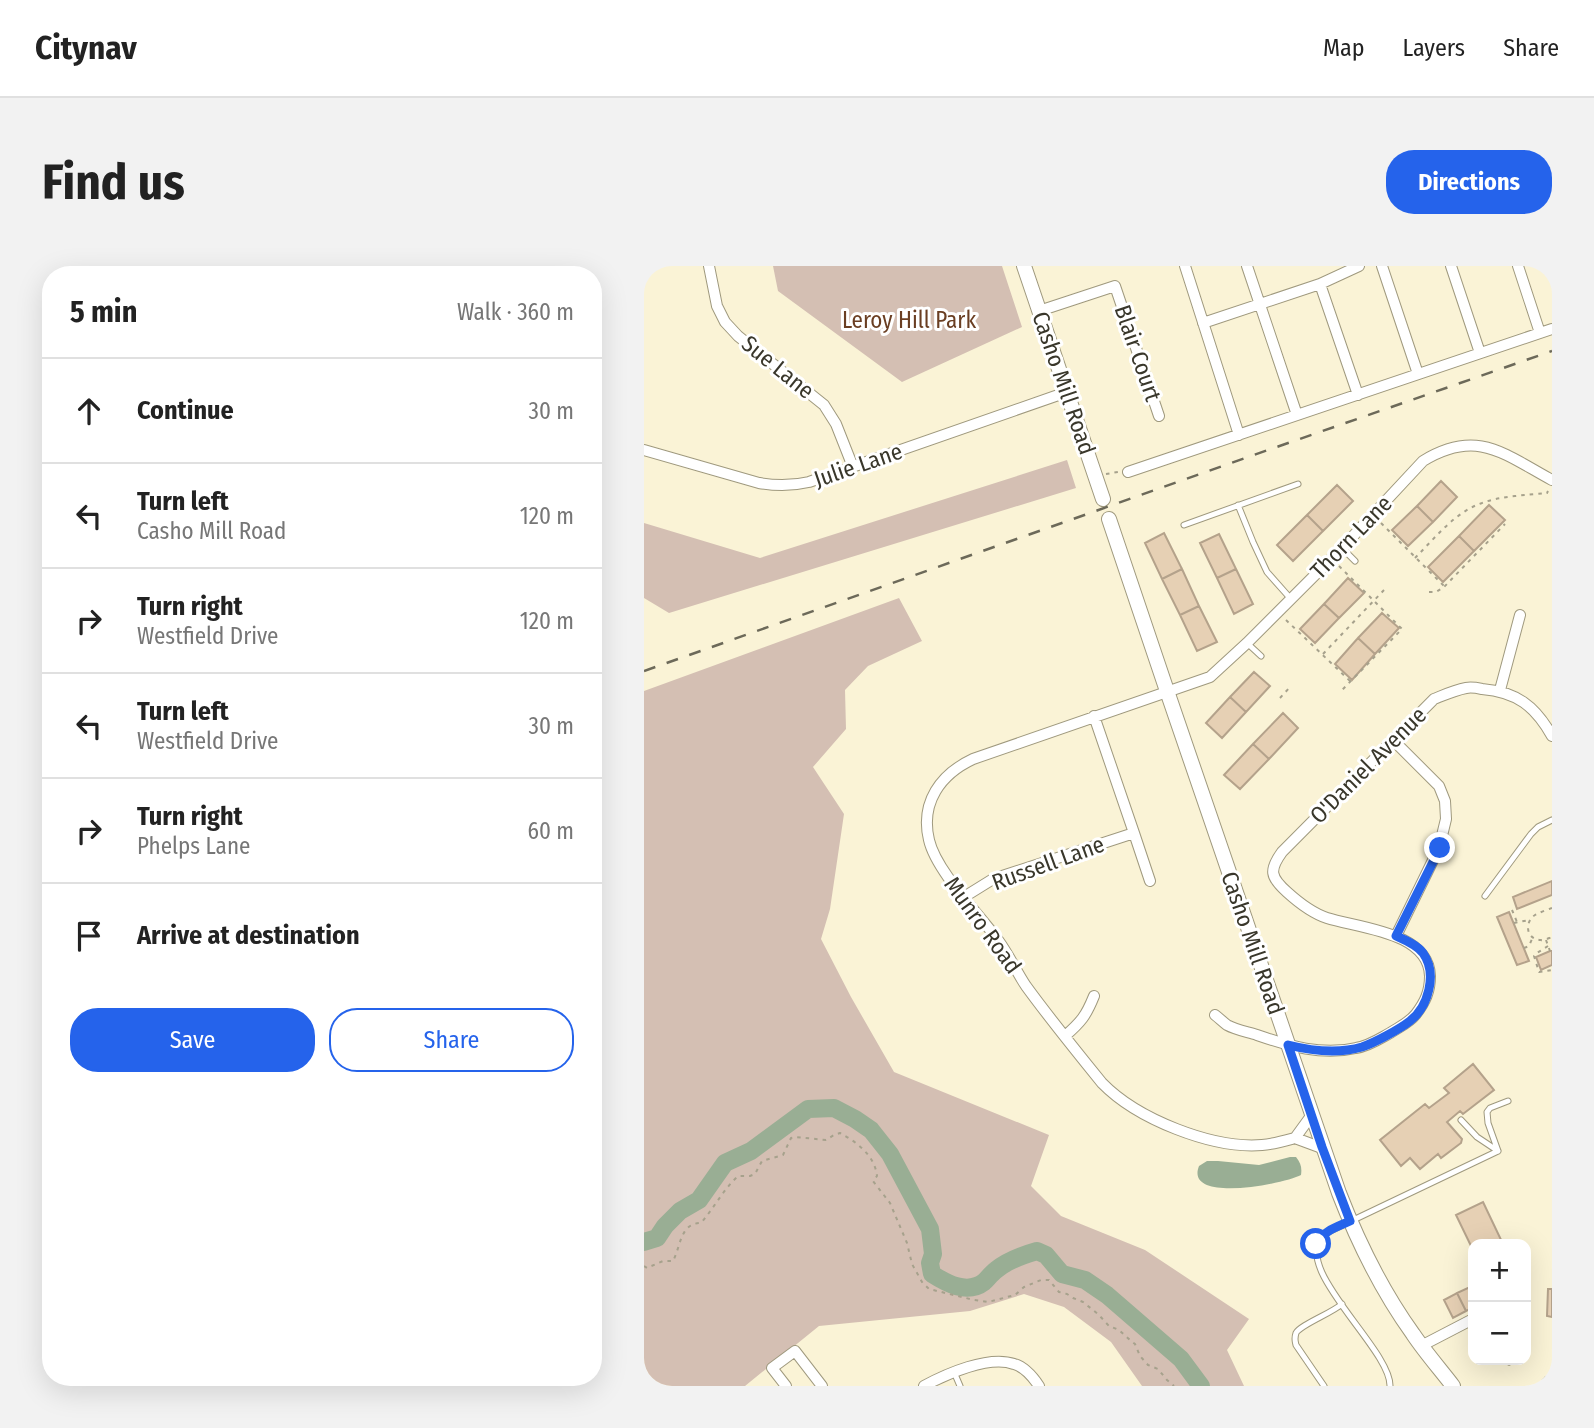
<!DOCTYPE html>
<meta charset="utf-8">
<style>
:root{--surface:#fff;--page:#f2f2f2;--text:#222;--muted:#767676;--line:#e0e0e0;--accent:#2563eb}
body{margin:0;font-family:"Fira Sans Condensed",sans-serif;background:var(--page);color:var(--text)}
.controls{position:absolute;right:21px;bottom:21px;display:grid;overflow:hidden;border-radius:14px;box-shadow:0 7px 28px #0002}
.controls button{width:63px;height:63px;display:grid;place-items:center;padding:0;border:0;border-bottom:2px solid var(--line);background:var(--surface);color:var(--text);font:35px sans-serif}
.stop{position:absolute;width:21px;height:21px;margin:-16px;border:5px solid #2563eb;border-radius:50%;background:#fff}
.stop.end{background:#2563eb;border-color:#fff;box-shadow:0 2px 7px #0008}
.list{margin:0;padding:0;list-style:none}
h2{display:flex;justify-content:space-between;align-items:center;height:91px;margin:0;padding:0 28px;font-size:30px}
h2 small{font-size:23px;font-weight:400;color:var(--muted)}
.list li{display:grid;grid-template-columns:46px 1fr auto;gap:21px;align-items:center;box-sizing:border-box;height:105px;padding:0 28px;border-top:2px solid var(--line)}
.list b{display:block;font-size:26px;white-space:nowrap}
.list p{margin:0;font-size:23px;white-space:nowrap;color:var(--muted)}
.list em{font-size:23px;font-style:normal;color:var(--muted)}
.actions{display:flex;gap:14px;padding:21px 28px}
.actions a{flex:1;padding:16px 0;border:2px solid var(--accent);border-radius:28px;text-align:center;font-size:24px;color:var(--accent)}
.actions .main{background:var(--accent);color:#fff}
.icon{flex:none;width:38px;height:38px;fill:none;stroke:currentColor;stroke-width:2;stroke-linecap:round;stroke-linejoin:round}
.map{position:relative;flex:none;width:908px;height:1120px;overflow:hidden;border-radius:28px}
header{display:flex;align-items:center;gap:42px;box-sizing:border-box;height:98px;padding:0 35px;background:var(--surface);border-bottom:2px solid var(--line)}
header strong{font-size:33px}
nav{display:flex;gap:38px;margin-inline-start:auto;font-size:24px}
.intro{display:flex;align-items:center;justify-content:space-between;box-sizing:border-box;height:168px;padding:0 42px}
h1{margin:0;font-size:49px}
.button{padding:18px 32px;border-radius:28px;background:var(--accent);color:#fff;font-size:24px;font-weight:700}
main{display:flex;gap:42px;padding:0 42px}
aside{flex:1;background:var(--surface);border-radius:28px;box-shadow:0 7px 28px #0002}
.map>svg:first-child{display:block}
.green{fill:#d4bfb3}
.water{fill:#99ae94}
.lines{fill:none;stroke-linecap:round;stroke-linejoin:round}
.river{stroke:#99ae94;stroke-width:18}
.building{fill:#e6d0b4;stroke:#b4a28b;stroke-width:2}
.service-casing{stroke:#9f997e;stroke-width:7}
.minor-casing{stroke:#9f997e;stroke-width:12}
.tertiary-casing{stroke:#9f997e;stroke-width:16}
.primary-casing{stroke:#9f997e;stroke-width:19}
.path{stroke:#a6a18c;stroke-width:2;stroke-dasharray:3.5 5;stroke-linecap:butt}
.service{stroke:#fff;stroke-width:5}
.minor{stroke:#fff;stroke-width:10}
.tertiary{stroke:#fff;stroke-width:14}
.primary{stroke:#fff;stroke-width:18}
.rail{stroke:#6c6959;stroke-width:2.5;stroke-dasharray:12 12;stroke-linecap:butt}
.route{stroke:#2563eb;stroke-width:9}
.labels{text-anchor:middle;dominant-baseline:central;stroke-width:6;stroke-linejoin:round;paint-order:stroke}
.park-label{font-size:23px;fill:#6a3e22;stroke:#fff}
.street-label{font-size:23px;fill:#39372b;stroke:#fff}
</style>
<header>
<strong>Citynav</strong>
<nav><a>Map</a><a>Layers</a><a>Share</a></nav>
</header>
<div class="intro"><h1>Find us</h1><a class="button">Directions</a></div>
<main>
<aside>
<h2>5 min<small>Walk · 360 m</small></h2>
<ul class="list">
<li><svg class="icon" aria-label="ahead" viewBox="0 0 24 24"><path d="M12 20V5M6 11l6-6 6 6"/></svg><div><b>Continue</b></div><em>30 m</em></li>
<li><svg class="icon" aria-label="left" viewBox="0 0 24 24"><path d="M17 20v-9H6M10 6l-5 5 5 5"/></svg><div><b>Turn left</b><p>Casho Mill Road</p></div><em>120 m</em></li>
<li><svg class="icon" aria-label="right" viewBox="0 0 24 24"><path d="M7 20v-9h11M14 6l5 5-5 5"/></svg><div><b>Turn right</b><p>Westfield Drive</p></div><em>120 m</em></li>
<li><svg class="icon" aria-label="left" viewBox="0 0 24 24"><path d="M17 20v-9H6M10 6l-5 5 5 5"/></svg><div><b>Turn left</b><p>Westfield Drive</p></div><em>30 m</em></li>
<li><svg class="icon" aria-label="right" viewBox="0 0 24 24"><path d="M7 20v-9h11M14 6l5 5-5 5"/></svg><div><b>Turn right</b><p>Phelps Lane</p></div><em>60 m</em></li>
<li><svg class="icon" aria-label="arrive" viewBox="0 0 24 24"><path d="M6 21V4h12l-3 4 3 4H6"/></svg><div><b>Arrive at destination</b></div></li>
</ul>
<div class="actions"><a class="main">Save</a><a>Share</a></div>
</aside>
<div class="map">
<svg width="908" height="1120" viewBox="0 0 908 1120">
<rect width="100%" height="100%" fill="#faf3d6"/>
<!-- green -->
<path class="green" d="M129,0H358L378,61L258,116L134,25Z
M423,194L432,222L25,347L0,332V257L116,292Z
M255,332L278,375L224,400L201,424L202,463L169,501L200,548L186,643L177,673L207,731L250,806L405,869L387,920L417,950L501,984L605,1053L583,1084L600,1120H498L467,1076L420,1041L380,1028L326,1045L175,1060L101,1120H0V425Z"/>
<!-- water -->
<path class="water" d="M646,891H652C657,897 658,902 657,909C640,918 540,938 555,900L563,895H574L615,899Z"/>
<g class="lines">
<!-- river -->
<path class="river" d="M0,976L13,972L21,960L36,945L55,934L81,897L107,885L164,843L190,842L211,853L227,864L246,888L286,963L289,988L286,997L288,1008C302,1017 323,1029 340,1016C344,1012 348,1007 352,1004C364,994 379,989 393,985L402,989L418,1008L441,1014L463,1029L537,1093L557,1120"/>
</g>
<!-- building -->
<path class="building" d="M797,215L813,231L789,256L773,240Z
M693,219L709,235L679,265L663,249Z
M845,239L861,254L830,285L815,270Z
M773,240L789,256L764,280L748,264Z
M663,249L679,265L649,295L633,279Z
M520,267L538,303L518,313L501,277Z
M575,268L592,303L573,312L556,277Z
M815,270L830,285L799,316L784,301Z
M538,303L555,340L536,349L518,313Z
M592,303L609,338L590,348L573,312Z
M704,312L720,327L695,352L680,338Z
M680,338L695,352L671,377L656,363Z
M555,340L573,376L553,385L536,349Z
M738,347L755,362L731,388L714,372Z
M714,372L731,388L708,414L691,398Z
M610,406L626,420L602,446L586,431Z
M586,431L602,446L578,472L562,457Z
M639,447L654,462L625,493L609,478Z
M609,478L625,493L596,523L580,509Z
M908,615V629L873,643L869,631Z
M865,646L885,695L873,699L853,651Z
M906,685H908V699L897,704L892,691Z
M829,798L850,824L819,848L816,845L803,856L818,873L817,877L797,892L794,888L776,903L766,892L757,900L736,874L781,838L785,842L805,827L800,822Z
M839,936L859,978H829V984L812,949Z
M826,1021L829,1027V1041L822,1045L813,1027Z
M904,1023H908V1051L903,1050Z
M813,1027L822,1045L809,1052L800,1034Z"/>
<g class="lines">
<!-- service casing -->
<g class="service-casing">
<path id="service" d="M594,239L609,276L623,306L647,333
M540,259L654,218
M698,282L711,295
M603,377L617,390
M841,630L887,568L894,561L908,554
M817,854L833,871L854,885
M864,1094L865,1096
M310,1106L316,1120
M680,1120L652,1079C651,1074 650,1073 652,1067C656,1059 688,1047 698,1038
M746,1120C747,1082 641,998 682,967L854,885L844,857L843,846L846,842L864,835"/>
</g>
<!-- minor casing -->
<g class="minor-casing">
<path id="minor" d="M65,0L73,40L81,56L94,70L180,139L192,158L209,201
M541,0L595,169
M603,0L653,149
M738,0L774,108
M807,0L836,87
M874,0L896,67
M676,18L714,129
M395,45L471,20L515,150
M559,57L676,18L715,0
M0,184L115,217C132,220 148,220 165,216L423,126
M484,206L908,63
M856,424L876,349
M750,475L795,520L801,535L802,553L795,582L752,670
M490,567L506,615
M320,631L349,613L490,567L450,450
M571,749C575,752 579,756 583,759C592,764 604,766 613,769C645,780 678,790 712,782C725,780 735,773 746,767C755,761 765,757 772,748C781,736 786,726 786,710C785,666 715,662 683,652C668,647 654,636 643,626C626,611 625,604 638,586L790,433C800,429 811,424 822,422C827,421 833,422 838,423C873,426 891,440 908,470
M421,770C437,756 442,750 450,730
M667,850L651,872L678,882
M651,872C640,875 630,878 618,879C568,883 493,853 458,817C432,785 406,753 382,720C372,705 365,689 354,674C335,648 292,605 285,574C276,536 297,508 329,493L566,411L603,377L698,282L779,195C833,162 860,188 908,214
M777,1080L829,1053
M142,1120L128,1102L151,1085L178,1120
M280,1120C302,1108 345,1089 370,1098C381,1101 389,1111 395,1120"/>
</g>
<!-- tertiary casing -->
<g class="tertiary-casing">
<path id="tertiary" d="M380,0L459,233
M465,253L523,425L695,927C714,976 738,1025 769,1068C781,1086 796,1103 809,1120"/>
</g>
<!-- primary casing -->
<g class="primary-casing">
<path id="primary" d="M905,1120L908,1117"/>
</g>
<!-- path -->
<path class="path" d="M462,208L474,206
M737,257L800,320
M771,292C791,272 811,246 838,237C856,230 884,229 903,227L904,225
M695,300L758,363L698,424L696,422
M785,326H792L800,321L861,258
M642,354L706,415
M679,388L740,324
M636,432L647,420
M908,642C903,644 896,646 891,649C880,656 882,674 897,674C899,675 905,672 908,671
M868,644L873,656
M870,657L885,654
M902,674L906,685
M904,680L893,687L890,690L895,706L908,704
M880,682L885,680L888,673
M0,1000L3,1002L19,995H29C37,980 36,957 57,957C70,942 79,924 94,910H106L111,908L118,895L139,889L147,872L151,871L182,874L190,869L196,867C213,876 231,890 233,910L229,915L246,937L263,977L268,998L278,1016L285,1023L330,1034L344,1036L371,1029L380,1021L397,1014H405L415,1026L423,1028L429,1032L439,1036L454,1048L465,1060L475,1064L486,1074L491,1078L496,1090L504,1099L514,1103L523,1114L530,1120"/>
<!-- service -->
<use href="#service" class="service"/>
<!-- minor -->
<use href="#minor" class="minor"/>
<!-- tertiary -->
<use href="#tertiary" class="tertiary"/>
<!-- primary -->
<use href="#primary" class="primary"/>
<!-- rail -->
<path class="rail" d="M0,405L604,191L908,85"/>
</g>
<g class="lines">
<!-- route -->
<path class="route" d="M672,978C679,965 693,961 706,955L678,881L644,779C668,785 694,788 718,781C730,777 756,763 766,755C784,741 794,708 779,687C773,679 761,674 752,670L796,582"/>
</g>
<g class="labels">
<!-- park labels -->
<g class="park-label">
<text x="265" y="54">Leroy Hill Park</text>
</g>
<!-- street labels -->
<g class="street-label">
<text transform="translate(494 87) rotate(71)">Blair Court</text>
<text transform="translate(134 101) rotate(39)">Sue Lane</text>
<text transform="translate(420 117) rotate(71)">Casho Mill Road</text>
<text transform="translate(214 199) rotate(-19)">Julie Lane</text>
<text transform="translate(707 271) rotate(-46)">Thorn Lane</text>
<text transform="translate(724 499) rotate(-45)">O'Daniel Avenue</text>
<text transform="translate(404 597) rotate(-20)">Russell Lane</text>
<text transform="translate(339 659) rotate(54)">Munro Road</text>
<text transform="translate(609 677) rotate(71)">Casho Mill Road</text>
</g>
</g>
</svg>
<div class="controls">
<button>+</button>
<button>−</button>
</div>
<div class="stop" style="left:672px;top:978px"></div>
<div class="stop end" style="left:796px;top:582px"></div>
</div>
</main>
